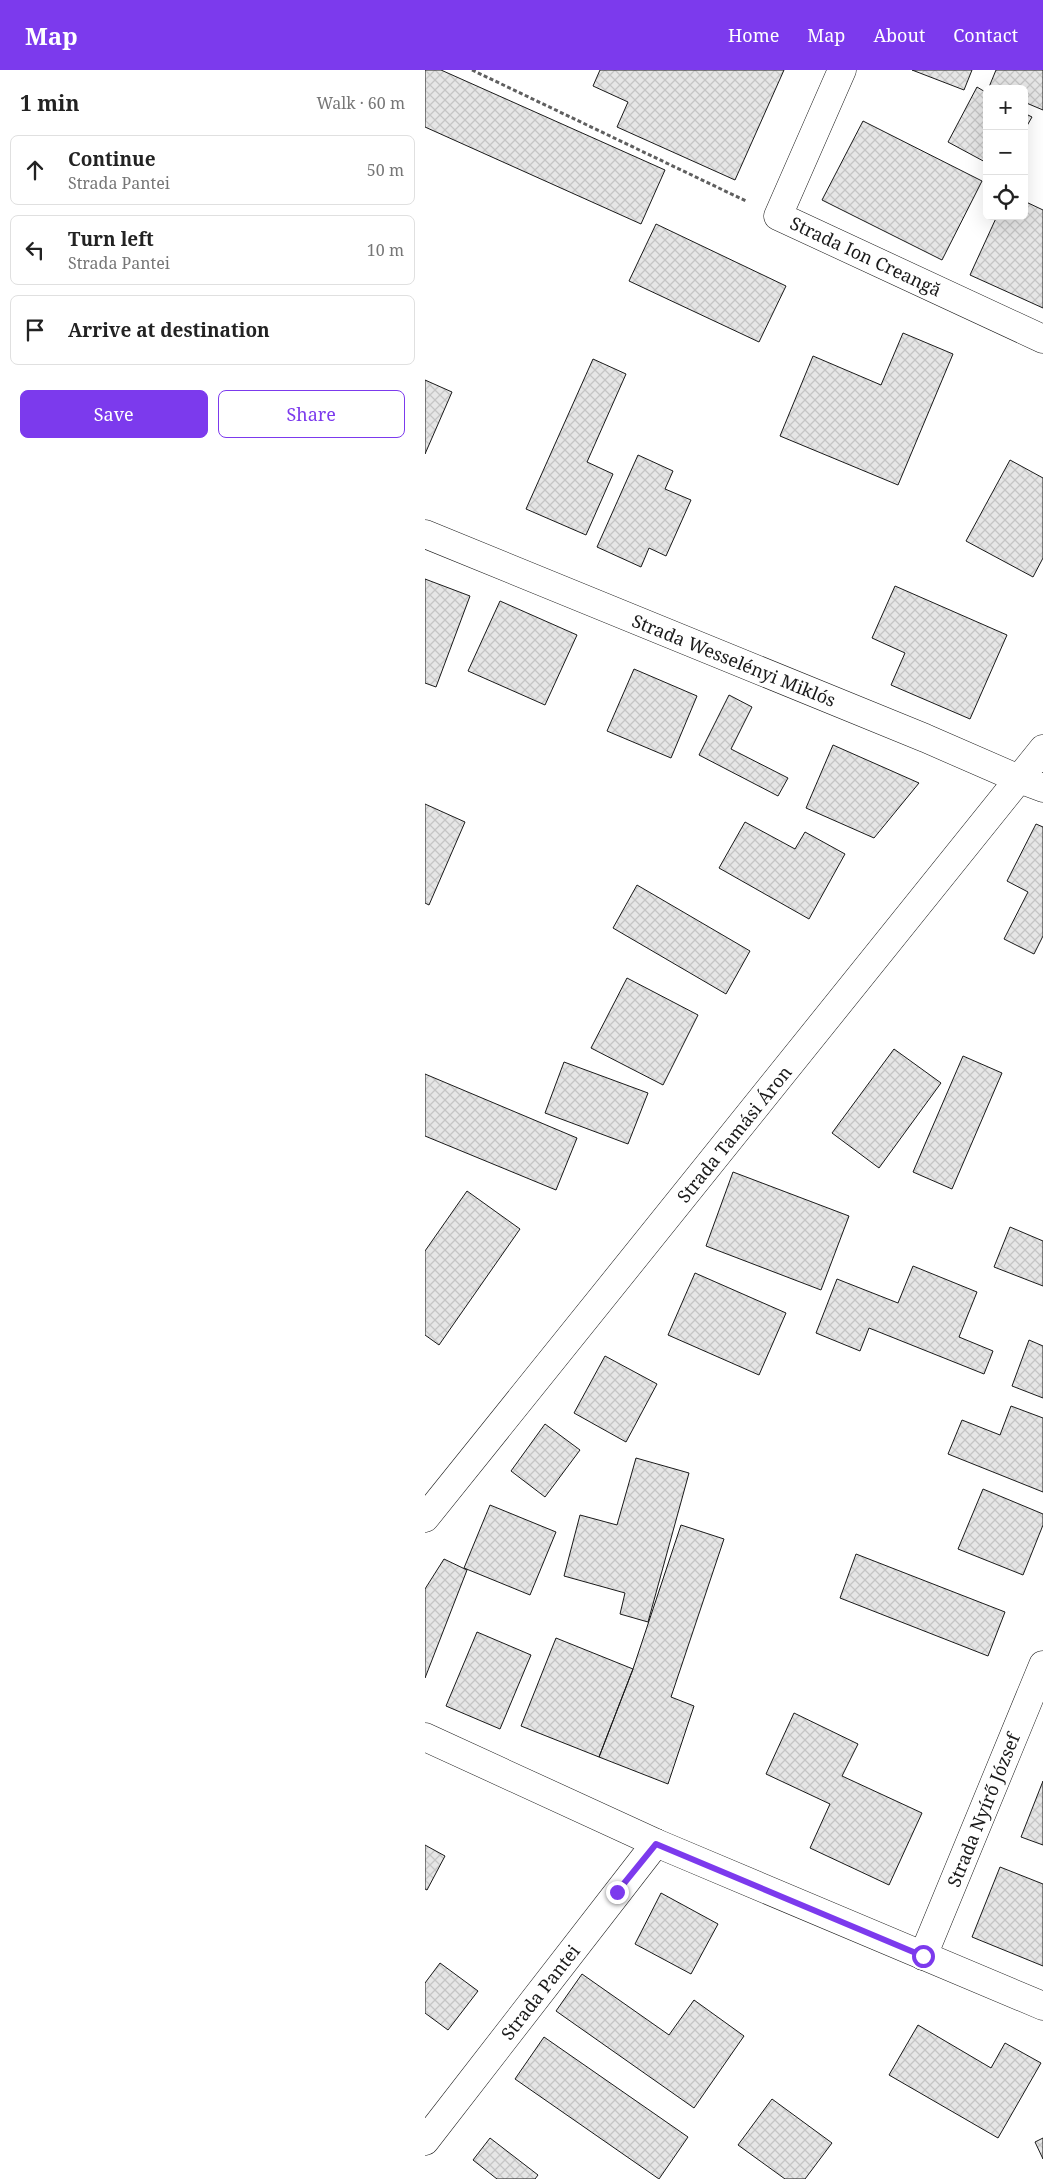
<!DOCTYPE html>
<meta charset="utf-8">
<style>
:root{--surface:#fff;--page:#f2f2f2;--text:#222;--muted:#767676;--line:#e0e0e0;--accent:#7c3aed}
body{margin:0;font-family:"Noto Serif",serif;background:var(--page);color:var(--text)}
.controls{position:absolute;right:15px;top:15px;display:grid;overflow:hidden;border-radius:8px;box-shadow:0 5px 20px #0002}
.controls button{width:45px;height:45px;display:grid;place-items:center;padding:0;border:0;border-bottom:1px solid var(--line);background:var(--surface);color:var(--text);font:25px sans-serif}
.stop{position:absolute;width:15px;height:15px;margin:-11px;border:4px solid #7c3aed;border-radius:50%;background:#fff}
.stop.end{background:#7c3aed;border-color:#fff;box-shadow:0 1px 5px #0008}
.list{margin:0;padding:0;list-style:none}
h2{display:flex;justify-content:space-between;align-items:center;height:65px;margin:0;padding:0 20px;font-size:21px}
h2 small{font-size:16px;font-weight:400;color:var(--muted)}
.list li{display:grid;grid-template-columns:32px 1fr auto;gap:15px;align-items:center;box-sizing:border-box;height:70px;margin:0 10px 10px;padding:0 10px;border:1px solid var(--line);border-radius:8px}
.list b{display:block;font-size:19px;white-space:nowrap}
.list p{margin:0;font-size:16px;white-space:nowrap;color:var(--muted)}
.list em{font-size:16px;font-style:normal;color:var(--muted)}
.actions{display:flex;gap:10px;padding:15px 20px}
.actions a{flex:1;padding:11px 0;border:1px solid var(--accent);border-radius:8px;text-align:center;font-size:18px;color:var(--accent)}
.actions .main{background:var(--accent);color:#fff}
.icon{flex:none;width:28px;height:28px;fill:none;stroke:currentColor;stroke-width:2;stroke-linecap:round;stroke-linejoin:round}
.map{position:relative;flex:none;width:618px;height:2109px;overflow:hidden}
header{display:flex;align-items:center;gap:30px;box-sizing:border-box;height:70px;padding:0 25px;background:var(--accent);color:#fff}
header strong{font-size:24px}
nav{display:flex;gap:28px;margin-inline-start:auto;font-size:18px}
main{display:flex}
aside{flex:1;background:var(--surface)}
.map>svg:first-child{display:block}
.building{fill:url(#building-cross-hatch);stroke:#1a1a1a}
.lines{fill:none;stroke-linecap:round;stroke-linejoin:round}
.street-casing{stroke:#1a1a1a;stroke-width:29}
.secondary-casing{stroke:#1a1a1a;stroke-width:29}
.primary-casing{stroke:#1a1a1a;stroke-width:29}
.path{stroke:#5f5f5f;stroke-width:3;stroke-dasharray:4 2.5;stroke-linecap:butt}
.street{stroke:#fff;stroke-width:28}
.secondary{stroke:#fff;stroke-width:28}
.primary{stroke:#fff;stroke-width:28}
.route{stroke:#7c3aed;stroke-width:6}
.labels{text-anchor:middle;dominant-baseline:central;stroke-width:4;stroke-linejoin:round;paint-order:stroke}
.street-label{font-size:18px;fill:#1a1a1a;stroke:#fff}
</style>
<header>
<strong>Map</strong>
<nav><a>Home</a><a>Map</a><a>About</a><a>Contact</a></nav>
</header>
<main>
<aside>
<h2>1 min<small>Walk · 60 m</small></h2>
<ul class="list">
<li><svg class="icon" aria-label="ahead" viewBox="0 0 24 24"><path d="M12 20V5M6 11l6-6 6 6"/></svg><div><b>Continue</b><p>Strada Pantei</p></div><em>50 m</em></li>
<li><svg class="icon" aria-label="left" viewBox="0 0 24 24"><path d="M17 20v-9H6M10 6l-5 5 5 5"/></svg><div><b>Turn left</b><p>Strada Pantei</p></div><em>10 m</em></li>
<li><svg class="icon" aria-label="arrive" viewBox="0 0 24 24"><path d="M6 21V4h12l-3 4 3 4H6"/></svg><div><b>Arrive at destination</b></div></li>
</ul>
<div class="actions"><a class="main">Save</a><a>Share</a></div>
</aside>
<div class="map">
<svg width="618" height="2109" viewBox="0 0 618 2109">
<defs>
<pattern id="building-cross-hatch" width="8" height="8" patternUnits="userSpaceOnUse" patternTransform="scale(1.25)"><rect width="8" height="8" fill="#e6e6e6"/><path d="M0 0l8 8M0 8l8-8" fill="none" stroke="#c5c5c5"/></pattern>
</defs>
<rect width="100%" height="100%" fill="#fff"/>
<!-- building -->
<path class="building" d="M0,0H16L240,100L216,154L0,57Z
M175,0H359L310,110L192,57L203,32L168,16Z
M487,0H547L539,20Z
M571,0H618V40L599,32V19H569L564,17Z
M552,17L562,23V93L523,72Z
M599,43L607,47L599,61Z
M438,51L557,111L517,190L397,130Z
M599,131L618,140V238L545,205L572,146H599Z
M231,154L361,216L334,272L204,211Z
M478,263L528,284L473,415L355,366L388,286L456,315Z
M168,289L201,304L162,392L188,404L161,465L101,439Z
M0,310L27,322L0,384Z
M213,385L248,401L240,419L266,430L241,486L224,478L216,497L172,477Z
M585,390L618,408V488L608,507L541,471Z
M0,509L45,526L11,617L0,613Z
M470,516L582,565L545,649L466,615L480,583L447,568Z
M75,531L152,565L120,635L43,601Z
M209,599L272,626L246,688L182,661Z
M304,625L327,637L306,679L363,708L353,726L274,685Z
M408,675L494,713L449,768L381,738Z
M0,734L40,752L4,835L0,833Z
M320,752L370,779L380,762L420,784L384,849L294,798Z
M611,754L618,757V866L609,884L579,869L603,822L582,811Z
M212,815L325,881L301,924L188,858Z
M202,908L273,945L238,1015L166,978Z
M469,979L516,1013L454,1098L407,1063Z
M538,986L577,1003L527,1119L488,1102Z
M139,992L223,1023L203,1074L120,1043Z
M0,1004L152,1068L131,1120L0,1066Z
M308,1102L424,1146L396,1220L281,1176Z
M42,1121L95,1159L14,1275L0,1265V1181Z
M585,1157L618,1171V1216L569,1197Z
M488,1196L552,1222L534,1267L568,1281L559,1304L444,1258L435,1281L391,1263L412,1209L473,1233Z
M270,1203L361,1243L334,1305L243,1265Z
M604,1270L618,1276V1328L587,1316Z
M180,1286L232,1314L201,1372L149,1343Z
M586,1336L618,1348V1422L523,1384L537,1350L575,1365Z
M120,1354L155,1380L120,1427L86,1401Z
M211,1388L264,1403L223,1552L195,1544L200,1523L139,1506L155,1445L192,1455Z
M558,1419L618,1444V1455L598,1505L533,1479Z
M65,1435L131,1462L105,1525L39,1498Z
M256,1455L299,1469L246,1627L269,1636L243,1714L174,1687L208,1599Z
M431,1484L580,1542L563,1586L415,1528Z
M19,1489L42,1500L0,1608V1519Z
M52,1562L106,1585L75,1659L21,1636Z
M131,1568L208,1599L174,1687L96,1656Z
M369,1643L433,1674L417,1706L497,1743L464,1815L385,1778L405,1734L341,1704Z
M618,1711V1775L596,1767Z
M0,1775L20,1786L2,1820L0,1819Z
M575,1797L618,1814V1896L547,1867Z
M236,1823L293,1854L266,1904L210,1874Z
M15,1893L53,1921L23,1960L0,1943V1913Z
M157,1904L244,1965L269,1930L319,1966L269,2038L131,1941Z
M493,1955L566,1998L580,1973L616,1993L573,2068L464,2005Z
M119,1967L263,2067L234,2109L90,2009Z
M347,2029L407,2073L380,2109H360L313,2075Z
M65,2068L113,2105L110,2109H72L48,2090Z
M618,2068V2089L610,2072Z"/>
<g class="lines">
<!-- street casing -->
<g class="street-casing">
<path id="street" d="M417,0L353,146L618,269
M498,1886L618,1595
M0,2071L231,1773"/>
</g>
<!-- secondary casing -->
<g class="secondary-casing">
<path id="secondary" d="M0,464L500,668L594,709L618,718
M0,1667L231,1773L618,1936"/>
</g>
<!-- primary casing -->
<g class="primary-casing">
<path id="primary" d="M0,1448L618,679"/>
</g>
<!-- path -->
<path class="path" d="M47,0L321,131"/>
<!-- street -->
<use href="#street" class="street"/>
<!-- secondary -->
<use href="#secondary" class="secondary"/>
<!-- primary -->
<use href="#primary" class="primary"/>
</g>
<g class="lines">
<!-- route -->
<path class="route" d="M192,1822L231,1774L498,1886"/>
</g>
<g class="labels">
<!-- street labels -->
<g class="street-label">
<text transform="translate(441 186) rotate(25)">Strada Ion Creangă</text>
<text transform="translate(309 590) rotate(22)">Strada Wesselényi Miklós</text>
<text transform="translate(309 1064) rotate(-51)">Strada Tamási Áron</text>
<text transform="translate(558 1740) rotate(-68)">Strada Nyírő József</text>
<text transform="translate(115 1922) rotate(-52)">Strada Pantei</text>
</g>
</g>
</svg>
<div class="controls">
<button>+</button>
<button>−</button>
<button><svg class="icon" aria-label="locate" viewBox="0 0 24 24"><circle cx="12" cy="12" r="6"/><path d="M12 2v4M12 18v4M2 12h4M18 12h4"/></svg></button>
</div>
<div class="stop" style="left:498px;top:1886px"></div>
<div class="stop end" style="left:192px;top:1822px"></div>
</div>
</main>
